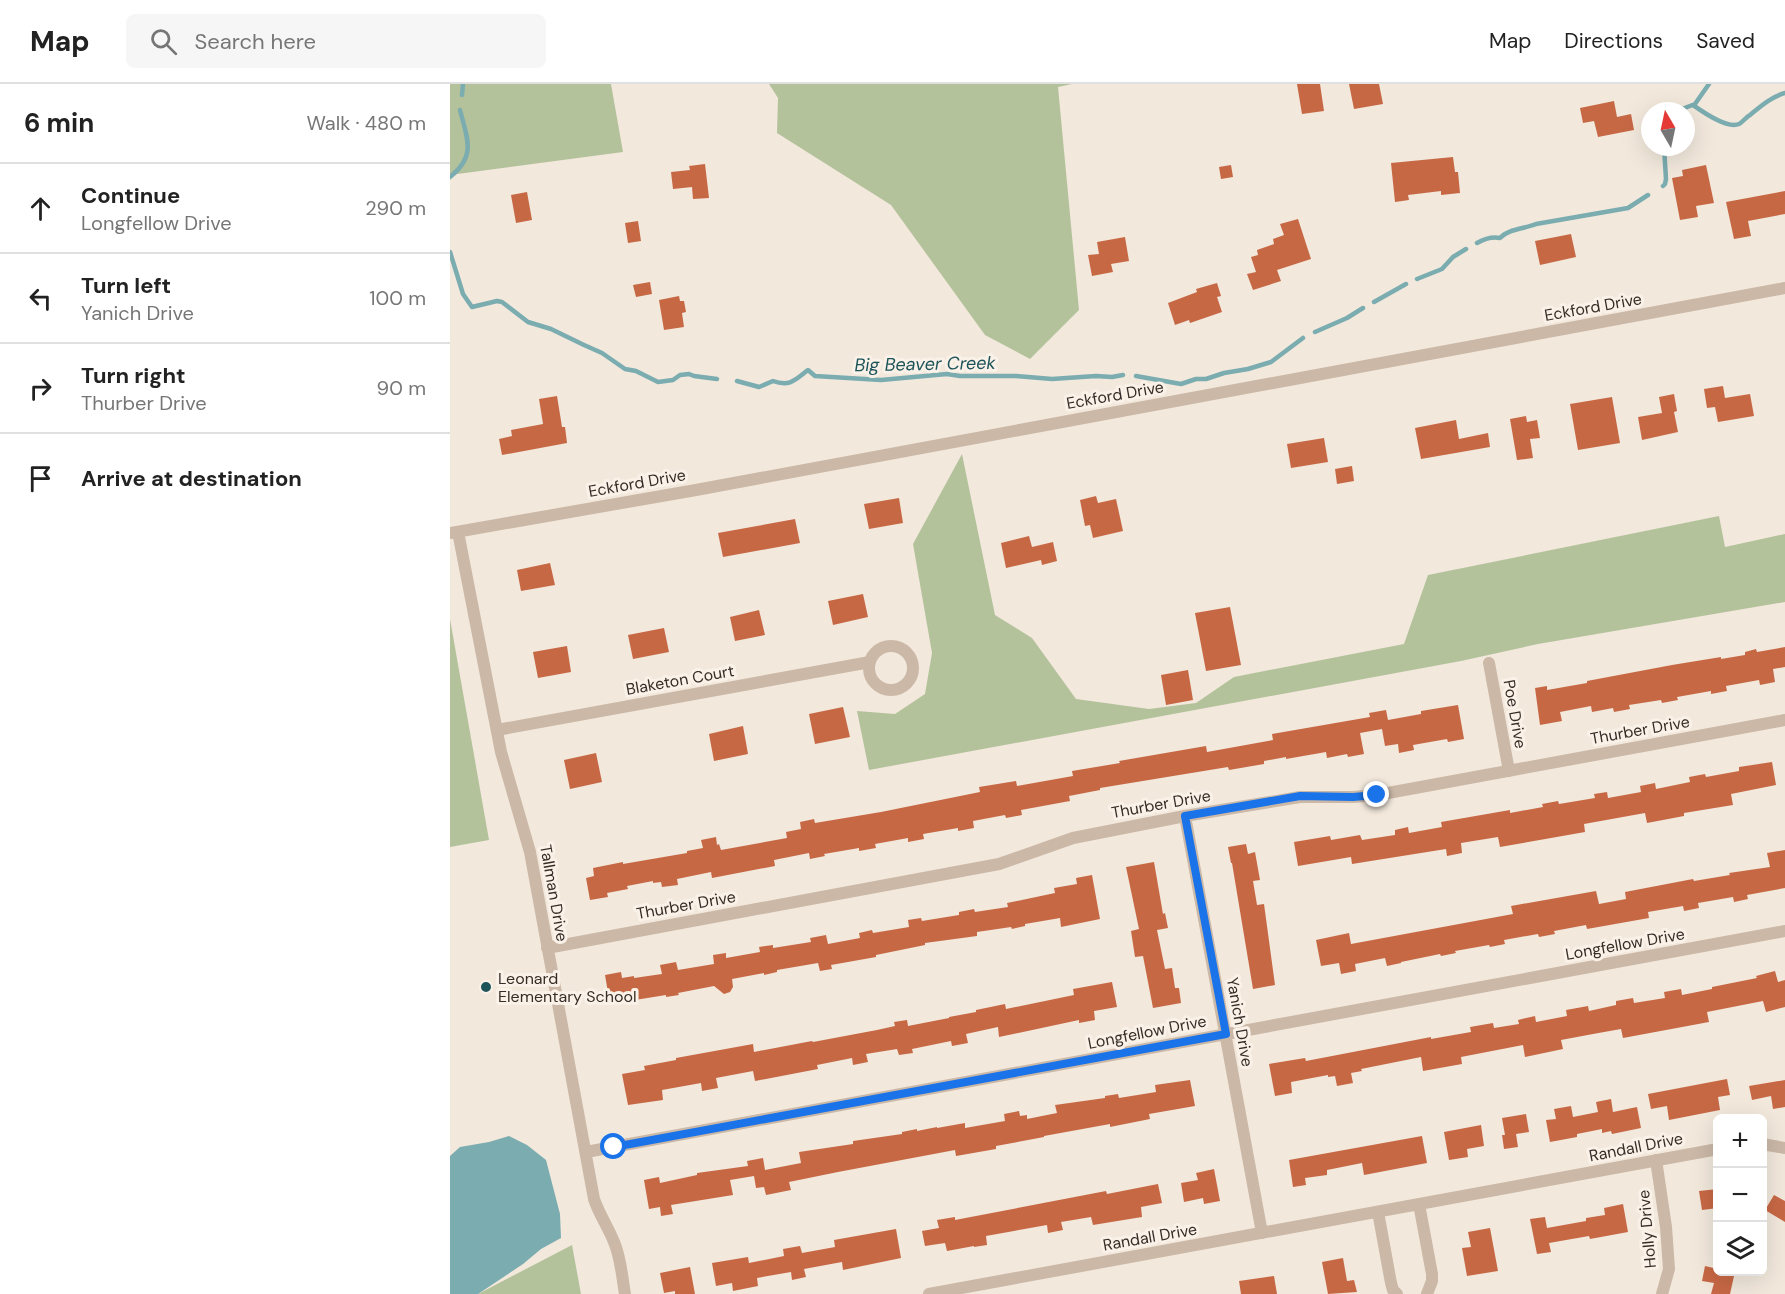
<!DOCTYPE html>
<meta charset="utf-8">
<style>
:root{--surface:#fff;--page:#f6f6f6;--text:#222;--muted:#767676;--line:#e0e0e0}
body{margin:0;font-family:"DM Sans",sans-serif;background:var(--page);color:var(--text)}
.controls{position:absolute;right:18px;bottom:18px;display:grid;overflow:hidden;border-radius:9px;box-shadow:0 6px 24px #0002}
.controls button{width:54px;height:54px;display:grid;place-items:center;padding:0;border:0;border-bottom:2px solid var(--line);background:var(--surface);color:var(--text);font:30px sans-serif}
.compass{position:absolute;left:1191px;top:18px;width:54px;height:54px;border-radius:50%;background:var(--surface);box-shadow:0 6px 24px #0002;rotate:351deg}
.stop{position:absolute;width:18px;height:18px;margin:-14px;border:4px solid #1a73e8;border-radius:50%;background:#fff}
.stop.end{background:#1a73e8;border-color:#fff;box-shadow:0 2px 6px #0008}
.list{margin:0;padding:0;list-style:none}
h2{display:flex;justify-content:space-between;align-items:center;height:78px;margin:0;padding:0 24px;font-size:26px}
h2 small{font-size:20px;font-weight:400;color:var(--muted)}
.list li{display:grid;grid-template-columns:39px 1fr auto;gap:18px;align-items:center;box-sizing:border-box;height:90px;padding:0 24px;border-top:2px solid var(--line)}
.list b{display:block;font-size:22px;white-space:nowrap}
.list p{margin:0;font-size:20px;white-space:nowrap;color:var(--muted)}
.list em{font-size:20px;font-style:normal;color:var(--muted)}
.icon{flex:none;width:33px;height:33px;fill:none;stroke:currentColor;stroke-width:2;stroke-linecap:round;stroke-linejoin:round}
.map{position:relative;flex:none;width:1335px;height:1210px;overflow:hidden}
header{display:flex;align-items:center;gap:36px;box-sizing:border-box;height:84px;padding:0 30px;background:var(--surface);border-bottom:2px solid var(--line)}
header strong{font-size:28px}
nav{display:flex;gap:33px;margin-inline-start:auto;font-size:21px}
.search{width:420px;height:54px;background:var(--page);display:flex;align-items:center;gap:15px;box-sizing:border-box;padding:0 21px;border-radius:9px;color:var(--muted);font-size:22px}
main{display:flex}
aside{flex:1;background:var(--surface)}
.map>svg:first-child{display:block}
.green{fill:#b4c29c}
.water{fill:#7aacb0}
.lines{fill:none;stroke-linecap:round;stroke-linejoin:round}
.stream{stroke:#7aacb0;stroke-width:4.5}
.building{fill:#c76845}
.street{stroke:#cbb8a7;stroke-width:12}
.route{stroke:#1a73e8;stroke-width:8}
.poi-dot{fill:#1d5459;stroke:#faf2e8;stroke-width:2}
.labels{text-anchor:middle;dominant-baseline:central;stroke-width:6;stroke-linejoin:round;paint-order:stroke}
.street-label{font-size:16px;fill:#372d28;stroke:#faf2e8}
.poi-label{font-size:16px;fill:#372d28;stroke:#faf2e8;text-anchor:start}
.water-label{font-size:18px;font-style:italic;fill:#1d5459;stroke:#faf2e8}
</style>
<header>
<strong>Map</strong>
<div class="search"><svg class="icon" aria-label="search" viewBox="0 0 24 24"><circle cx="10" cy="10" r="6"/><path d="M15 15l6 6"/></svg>Search here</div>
<nav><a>Map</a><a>Directions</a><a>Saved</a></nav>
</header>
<main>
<aside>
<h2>6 min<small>Walk · 480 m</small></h2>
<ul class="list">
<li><svg class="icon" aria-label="ahead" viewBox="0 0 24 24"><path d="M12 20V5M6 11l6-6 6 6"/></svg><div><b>Continue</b><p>Longfellow Drive</p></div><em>290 m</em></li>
<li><svg class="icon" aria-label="left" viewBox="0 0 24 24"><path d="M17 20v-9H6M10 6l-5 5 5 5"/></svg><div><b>Turn left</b><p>Yanich Drive</p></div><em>100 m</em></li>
<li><svg class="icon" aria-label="right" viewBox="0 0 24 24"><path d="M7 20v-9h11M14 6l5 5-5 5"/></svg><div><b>Turn right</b><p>Thurber Drive</p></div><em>90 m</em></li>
<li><svg class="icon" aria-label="arrive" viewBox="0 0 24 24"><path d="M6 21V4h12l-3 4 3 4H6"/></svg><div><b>Arrive at destination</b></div></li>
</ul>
</aside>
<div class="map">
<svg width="1335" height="1210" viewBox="0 0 1335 1210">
<rect width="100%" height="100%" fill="#f2e8dc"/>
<!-- green -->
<path class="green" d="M0,0H161L173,68L0,91Z
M319,0H622L608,3L629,226L580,275L535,251L441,121L327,49L328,14Z
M512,370L545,531L582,554L626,615L699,625L746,619L784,593L954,560L978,491L1269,432L1275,463L1335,450V518L1088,560L1011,577L419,686L407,627L445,630L475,610L482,569L463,460Z
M0,535L39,756L0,763Z
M122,1161L131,1210H28Z"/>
<!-- water -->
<path class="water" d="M59,1052L77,1061L96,1076L110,1130L111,1154L91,1165L73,1180L28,1210H0V1072L10,1063L39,1058Z"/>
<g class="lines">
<!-- stream -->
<path class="stream" d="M12,11L13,0
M1243,21C1253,28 1277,45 1289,40C1293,38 1296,33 1300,31C1311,22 1321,13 1335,9
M1227,27L1245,20L1259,0
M0,93C27,72 17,54 10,26
M1213,102L1215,100L1216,95L1214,63
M1027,159C1034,155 1041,152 1050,154C1058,145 1074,145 1086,140L1178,124L1198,111
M0,168L13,210L22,223L47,217L52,218L78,238L101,245L134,261L152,269L175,285L186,287L208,298L223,296L230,291L239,290L244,292L267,295
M967,195L992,185L1003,173L1016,165
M924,218L956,200
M865,248L897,234L913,224
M686,292L731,300L746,295H756L774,289L798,285L821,278L853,254
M287,297L309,303L323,297C340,303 345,296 358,286L365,292L431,296L497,290L510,292H566L602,295L646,292L662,293L673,291"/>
</g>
<!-- building -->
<path class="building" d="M847,0H870L874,27L852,30Z
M899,0H929L933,20L904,25Z
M1164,17L1167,33L1181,30L1184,46L1148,53L1144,37L1133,39L1130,24Z
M1003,73L1005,88H1008L1010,109L991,111V107L958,111L959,116L945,118L941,79Z
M255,80L259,114L243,115L242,103L223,105L221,88L240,86L239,82Z
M781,81L783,93L771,95L769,83Z
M1256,81L1264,119L1246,122L1248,133L1230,136L1222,94L1233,92L1232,86Z
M1335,107V130L1298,137L1301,152L1284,155L1276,118Z
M77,108L82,136L66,139L61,111Z
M848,135L861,175L827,186L831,197L803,206L797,190L806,188L801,173L808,171L807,166L824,160L823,155L834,151L830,140Z
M188,137L191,157L178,159L175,139Z
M1121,150L1126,173L1090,181L1085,157Z
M675,153L679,177L661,180L663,188L642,192L638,171L649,170L647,158Z
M200,198L202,210L186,213L183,201Z
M767,199L771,212L767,213L772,228L740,239L739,236L725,241L718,219L747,208L746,205Z
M229,212L230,217H234L236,228L232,229L234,243L214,246L209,216Z
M1273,302L1275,314L1300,310L1304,332L1268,338L1265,323L1257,324L1254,305Z
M1224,310L1227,327L1224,328L1228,348L1192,356L1188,333L1212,329L1209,313Z
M107,312L112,343H115L117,359L52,371L49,355L62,352L61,346L93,340L89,315Z
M1162,313L1170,359L1128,366L1120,320Z
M1076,332L1077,338L1087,336L1090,354L1080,355L1083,374L1067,376L1060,335Z
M1006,336L1009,355L1038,349L1040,363L971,375L965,344Z
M874,354L878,378L841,384L837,360Z
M902,382L904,397L887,400L885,385Z
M646,412L648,419L666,415L673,447L643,454L640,441L635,442L630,416Z
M449,414L453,439L419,445L414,420Z
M345,435L350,459L273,473L268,449Z
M579,452L582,463L603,458L607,477L592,481L591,476L556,484L551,459Z
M100,479L105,501L71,507L67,486Z
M413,510L418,533L383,541L378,517Z
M780,523L791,581L756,587L745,529Z
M309,526L315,551L285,557L280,533Z
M214,544L219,568L183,575L178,551Z
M117,562L121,588L88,594L83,568Z
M1335,563V583L1323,585L1325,598L1310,601L1309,596L1276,602L1277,607L1261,610V607L1227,613L1228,616L1212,619L1211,616L1179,621L1180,625L1164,628L1163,624L1142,628L1141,622L1110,628L1112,637L1090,641L1085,604L1097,602V606L1137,599V597L1222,581L1271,573V575L1295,571V568L1306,565L1307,568Z
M738,586L743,616L716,621L711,591Z
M1008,621L1014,655L998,658L997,655L963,661L964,666L949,669L948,660L935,662L932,645L910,649L914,670L898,673L897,670L877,674L876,668L836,675V673L814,677V680L779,686L778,683L650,704V706L619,712L620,717L571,726L572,731L556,734L555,731L523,737L524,744L508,747V744L473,750L474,755L458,758V754L425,760L426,764L409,767V764L374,770L375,772L360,775L359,769L324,776L325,782L262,794L261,788L227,795L228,801L212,803L211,798L203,799V797L177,802L178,805L157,809L158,813L140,816L136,794L144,792L143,784L173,778V780L237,769V767L253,764L251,756L266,753L267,761L269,760L271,766L337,754L336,748L351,745L350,738L364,735L365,739L431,728L530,708L529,703L566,697L567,702L623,692L622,687L670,679L669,677L756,662L757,668L823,656L822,650L920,633L919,629L936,626L938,636L971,630V627Z
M393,623L400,653L365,660L359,630Z
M293,642L298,670L264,677L259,650Z
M146,669L152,698L120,705L114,676Z
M1322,678L1326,701L1281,710L1283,721L1234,729V732L1197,739L1195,729L1134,740L1135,748L1050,763L1048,753L1011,759L1012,769L997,772L996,765L902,780L901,773L848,782L844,758L880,752L881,756L910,751L912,756L945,751V746L958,743L959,749L992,743L991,738L1060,726V729L1093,723L1092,720L1108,717L1109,720L1145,714L1144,710L1157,708L1158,714L1191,708L1190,702L1205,699L1206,705L1240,698L1239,693L1255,690L1256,693L1289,687V683Z
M796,760L798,770L805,768L810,796L803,797L807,821L814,820L825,901L803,905L782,779H781L778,763Z
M1335,766V804L1297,811L1298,815L1284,818L1283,813L1248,819L1249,824L1234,827L1233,822L1198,828L1199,834L1137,845L1136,841L1104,847L1105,850L1089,853L1088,850L1054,856L1055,860L1040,863L1039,861L1005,867L1006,869L991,872L990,870L951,878V879L937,882L935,874L905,880L906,887L891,890L889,879L871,882L866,856L899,849L901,860L1063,830L1061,822L1146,807L1149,820L1176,815L1175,808L1243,795L1244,797L1280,791L1279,789L1320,783L1317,769Z
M704,778L713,830L715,829L718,844L707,846L715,885L722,884L725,904H729L731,919L703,924L693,872L685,873L681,847L689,845L676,783Z
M642,791L650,835L611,843L610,834L575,840V842L562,845L561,843L527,848V852L475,859V861L426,871V873L381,881L382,885L370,887L368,879L327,886V888L314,891V889L282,895L283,903L280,908L274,910L264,902L228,909L229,911L216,913V911L160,920L155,891L171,888L172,894L184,892V894L212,890L210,881L226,878L228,886L264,880L263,871L276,869V874L310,868L309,863L323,861V864L361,858L360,854L376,851L378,860L410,854L409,849L422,846L423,849L459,843L458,836L471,834L472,837L509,831V828L524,825L525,828L558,823L557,819L605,809L604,804L627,800L626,794Z
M1325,887L1328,898L1335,896V923L1316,928L1313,917L1257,928L1259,938L1173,954L1171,945L1143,950L1111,956L1113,965L1075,973L1073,961L1011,973L1012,980L973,987L971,973L911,985L912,987L901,989L903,999L887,1002L885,992L878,993V991L841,998L842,1009L825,1012L819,980L855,974L856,977L981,953V955L1021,948L1020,943L1043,939L1044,944L1069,940L1068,936L1085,932L1086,938L1117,932L1116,926L1138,922L1139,927L1166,921V917L1183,914L1184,919L1215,914L1214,908L1231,905L1232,911L1262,905V903L1307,894L1306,892Z
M662,898L667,923L644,927L645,936L629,939V936L549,953L548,943L516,950L518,959L502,962L501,957L462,965L463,969L449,971L447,965L416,970L418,978L403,981L402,974L367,981L368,985L305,997L303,987L266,994L268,1004L252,1007L251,999L212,1006L213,1016L178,1021L172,990L195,986L194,982L226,976V974L303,960L304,968L362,957L363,958L427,946L445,942L444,938L457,936L458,942L499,934V933L526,928V926L555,920L556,925L624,911L623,905Z
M1277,995L1280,1011L1268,1013L1270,1026L1219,1036L1217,1022L1201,1025L1198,1010Z
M740,996L745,1022L699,1030L700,1035L660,1043V1040L594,1052V1053L546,1062V1065L506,1072L505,1066L388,1088L339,1098L341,1106L316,1111L314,1103L306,1104L304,1092L280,1096L283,1111L221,1121L223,1130L211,1132L210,1123L199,1125L194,1096L209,1093L210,1099L247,1091V1089L298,1082L297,1077L313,1074L315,1086L351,1079L349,1068L403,1060V1057L452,1050V1048L467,1045V1047L487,1043V1044L515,1039V1044L555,1037L554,1030L569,1027L570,1032L577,1031V1035L607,1029L605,1021L655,1014V1012L668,1010L669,1014L706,1008L705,1001Z
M1335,996V1023L1323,1025L1321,1012L1302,1016L1299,1002Z
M1161,1015L1163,1028L1187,1023L1191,1044L1162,1050L1161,1047L1152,1049V1045L1127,1050V1053L1100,1058L1096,1036L1106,1035L1104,1025L1121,1022L1123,1033L1148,1028L1146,1018Z
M1076,1030L1079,1048L1066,1050L1068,1063L1054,1065L1052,1051H1055L1052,1034Z
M1031,1041L1034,1062L1017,1065L1018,1073L999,1076L994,1048Z
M972,1052L977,1079L914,1091L912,1079L877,1086V1091L855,1094L856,1101L843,1103L839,1076Z
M764,1085L770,1117L754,1120L753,1114L734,1118L731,1099L748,1096L746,1089Z
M708,1100L712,1119L691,1123L692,1133L643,1141L641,1133L611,1138L613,1146L598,1149L597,1141L536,1152L537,1161L524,1163V1162L497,1167L495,1159L475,1162L472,1147L489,1144L487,1136L505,1133V1136L656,1107L657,1110Z
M1268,1105V1124L1252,1126L1249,1107Z
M1324,1111L1335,1117V1138L1315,1126Z
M1173,1120L1178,1148L1140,1155L1139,1152L1099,1159L1101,1168L1087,1170L1080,1135L1095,1133L1097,1144L1136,1137V1134L1155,1131L1154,1124Z
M1040,1144L1048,1187L1017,1192L1012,1164L1021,1163L1018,1148Z
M446,1145L451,1174L393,1186L392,1178L354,1185L356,1193L342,1196L341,1188L307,1194L308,1202L283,1207L282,1199L266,1202L262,1179L298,1173L299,1179L334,1172L333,1165L350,1162L352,1169L385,1163L384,1156Z
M893,1174L897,1197L904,1196L907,1208L878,1210L872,1178Z
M1255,1182L1268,1185V1188L1284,1192L1280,1210H1261L1264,1199L1252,1197Z
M240,1183L245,1210H225V1207L214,1209L210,1189Z
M824,1192L827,1210H791L789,1197Z"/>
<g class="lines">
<!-- street -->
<path class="street" d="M8,448L51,668L80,768L144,1115C149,1130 158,1143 164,1158C171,1174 172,1193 175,1210
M0,449L246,406L1335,204
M419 584a22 22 0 1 1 44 0a22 22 0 1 1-44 0Z
M1039,579L1059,687
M47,646L420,578
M735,732L812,1149
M97,864L549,780L623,754L735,732L850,713H903L927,711L1335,636
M1312,1060L1335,1064
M136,1068L1335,847
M1206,1076L1216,1143L1219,1185L1212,1210
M969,1120L982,1190V1197L977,1210
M928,1128L941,1199L943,1206L947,1210
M479,1210L1268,1065"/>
</g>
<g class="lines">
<!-- route -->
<path class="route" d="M164,1063L776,950L735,732L850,712L903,713L927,711"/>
</g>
<!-- markers -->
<circle class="poi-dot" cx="36" cy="903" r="6"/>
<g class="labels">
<!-- street labels -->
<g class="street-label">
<text transform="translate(1143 223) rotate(-10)">Eckford Drive</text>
<text transform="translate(665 311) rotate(-10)">Eckford Drive</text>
<text transform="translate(187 399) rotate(-10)">Eckford Drive</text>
<text transform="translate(230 596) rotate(-10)">Blaketon Court</text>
<text transform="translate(1065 630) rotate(80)">Poe Drive</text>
<text transform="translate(1190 646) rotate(-10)">Thurber Drive</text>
<text transform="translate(711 720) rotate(-10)">Thurber Drive</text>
<text transform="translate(104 809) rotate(80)">Tallman Drive</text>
<text transform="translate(236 821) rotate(-10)">Thurber Drive</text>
<text transform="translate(1175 860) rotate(-10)">Longfellow Drive</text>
<text transform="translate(790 938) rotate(80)">Yanich Drive</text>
<text transform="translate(697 948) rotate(-11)">Longfellow Drive</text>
<text transform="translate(1186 1063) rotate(-11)">Randall Drive</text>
<text transform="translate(1197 1145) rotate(-95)">Holly Drive</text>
<text transform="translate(700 1153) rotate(-10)">Randall Drive</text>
</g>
<!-- poi labels -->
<g class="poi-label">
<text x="48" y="894">Leonard<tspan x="48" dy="18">Elementary School</tspan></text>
</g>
<!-- water labels -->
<g class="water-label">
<text transform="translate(475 280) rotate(-1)">Big Beaver Creek</text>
</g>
</g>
</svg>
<div class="controls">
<button>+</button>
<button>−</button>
<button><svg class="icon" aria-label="layers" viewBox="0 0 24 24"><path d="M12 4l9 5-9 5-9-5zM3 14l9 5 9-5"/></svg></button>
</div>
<svg class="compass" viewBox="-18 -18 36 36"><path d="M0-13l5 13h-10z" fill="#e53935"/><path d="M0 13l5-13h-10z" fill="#767676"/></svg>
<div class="stop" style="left:164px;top:1063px"></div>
<div class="stop end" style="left:927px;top:711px"></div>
</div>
</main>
